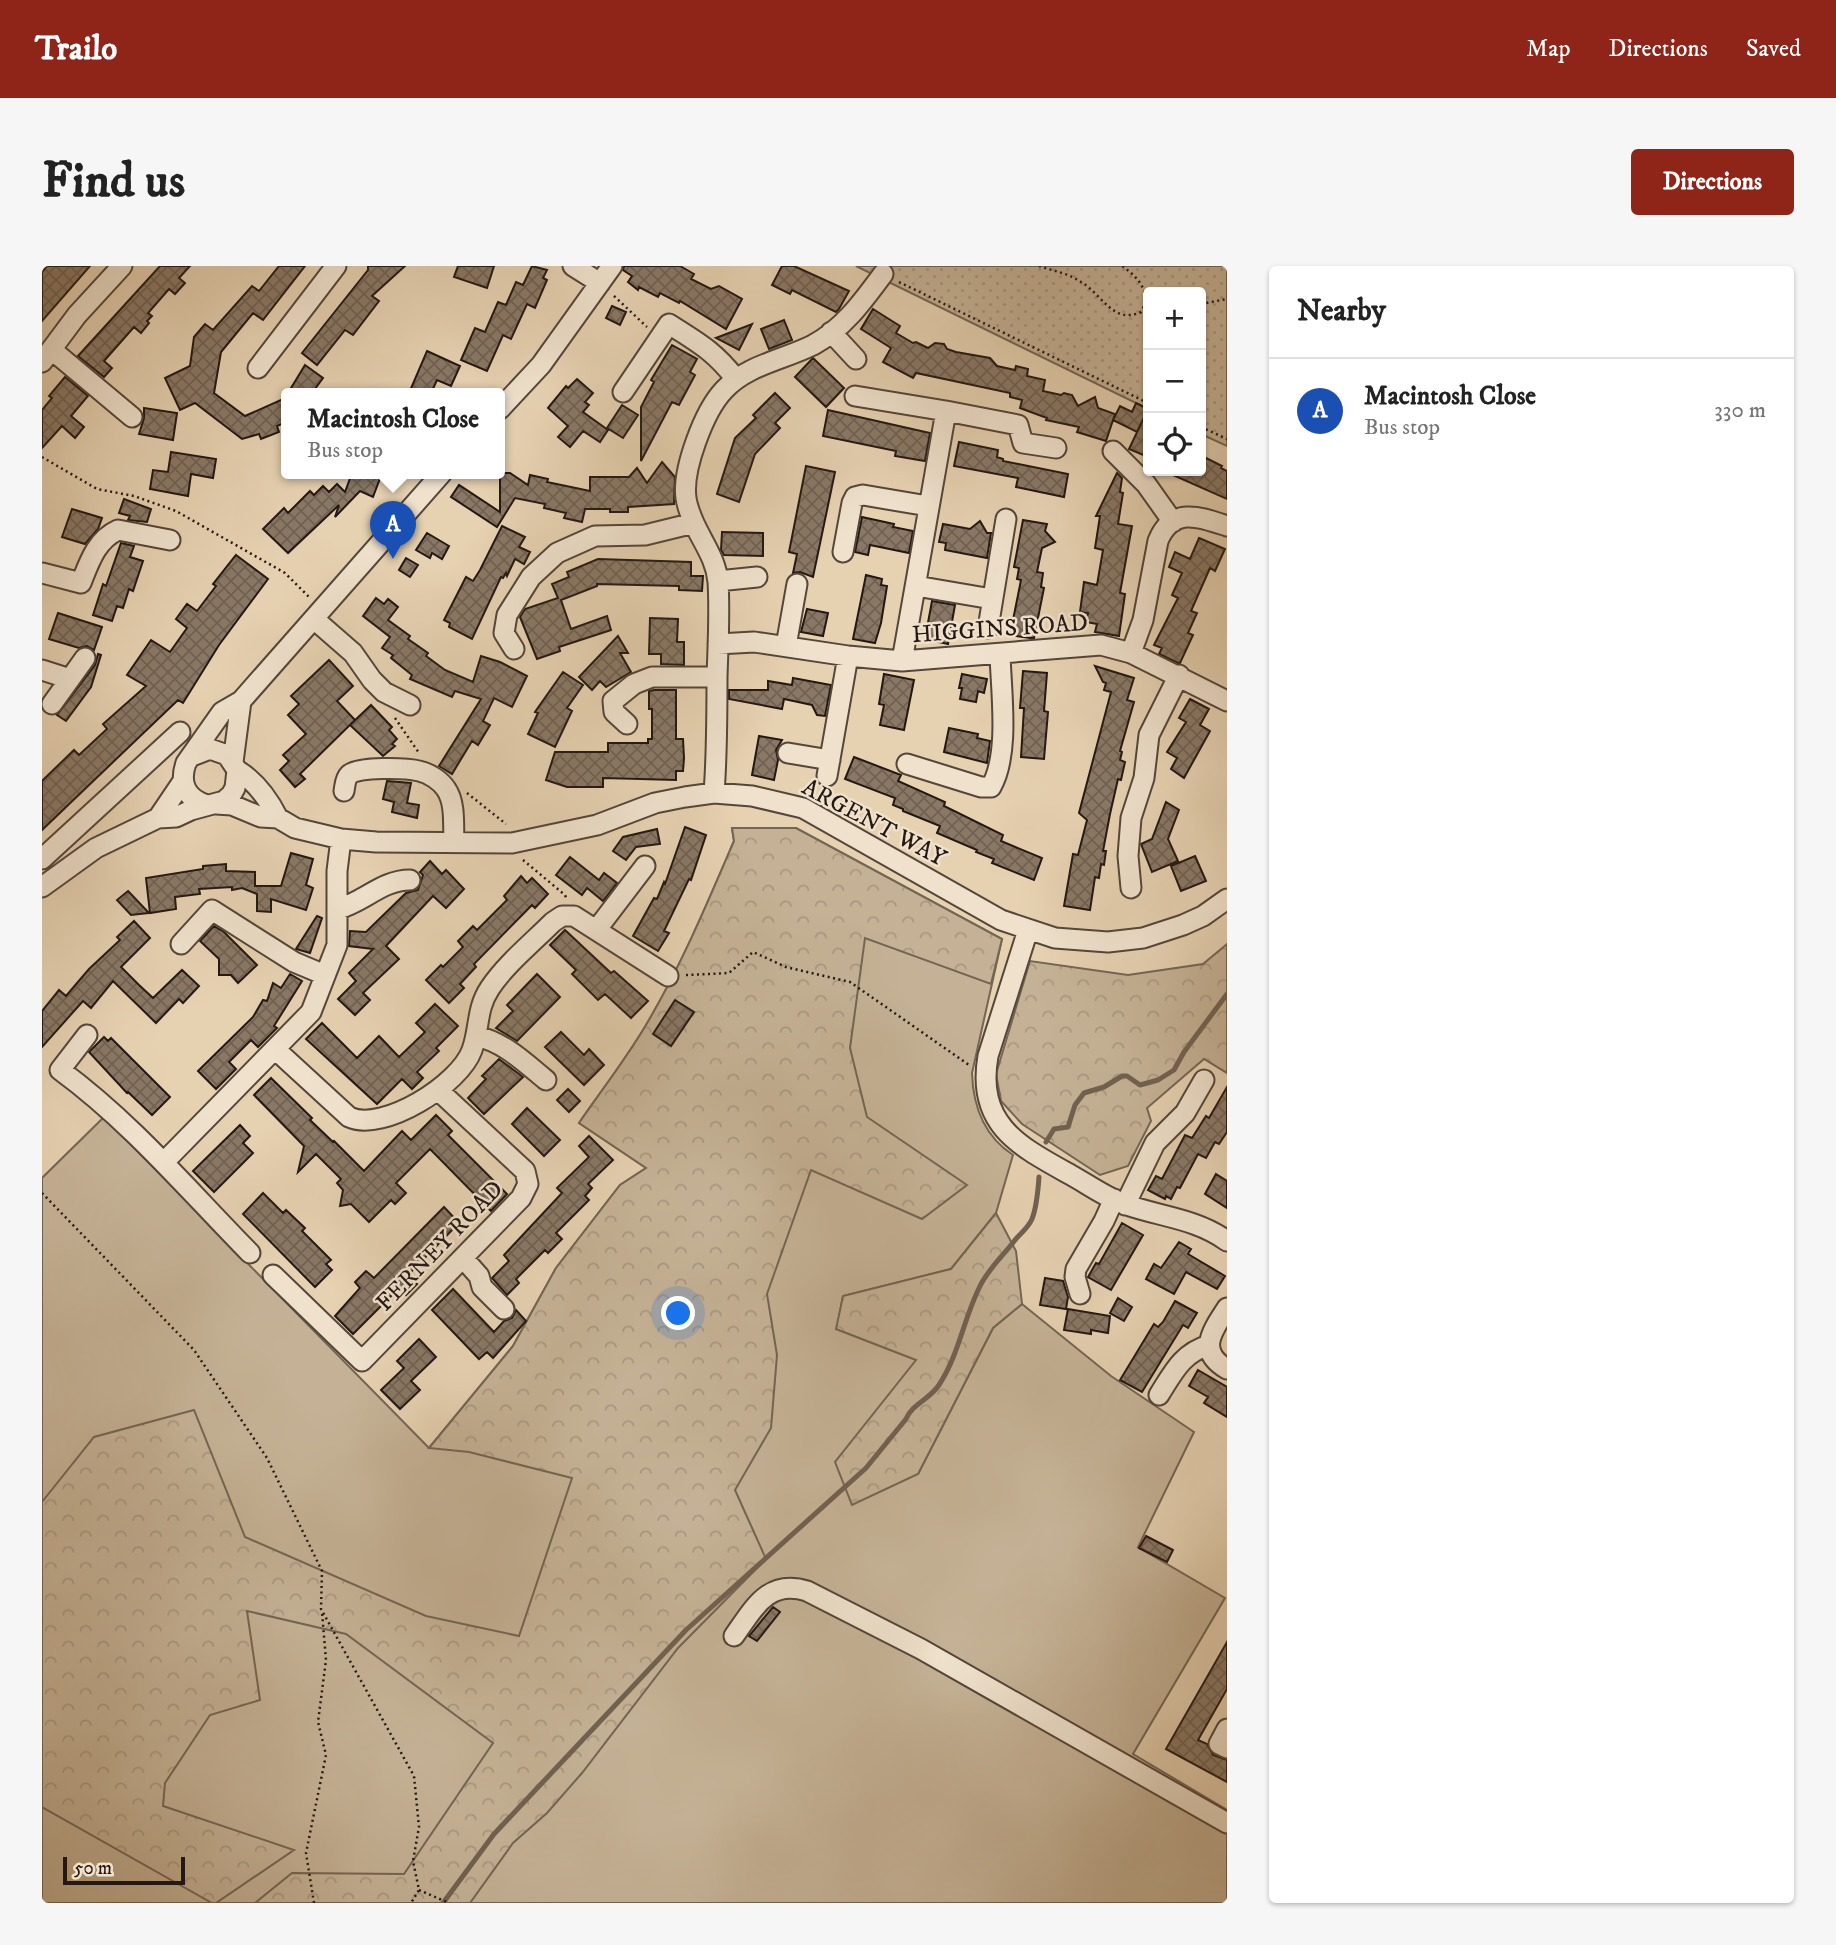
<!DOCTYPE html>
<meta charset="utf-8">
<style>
:root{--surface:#fff;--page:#f6f6f6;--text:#222;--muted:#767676;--line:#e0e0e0;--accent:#8f2418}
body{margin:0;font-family:"IM FELL DW Pica",serif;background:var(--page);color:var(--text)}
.controls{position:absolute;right:21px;top:21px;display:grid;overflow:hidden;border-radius:7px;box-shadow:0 2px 5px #0004}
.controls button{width:63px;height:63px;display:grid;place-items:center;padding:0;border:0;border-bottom:2px solid var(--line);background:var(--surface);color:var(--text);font:35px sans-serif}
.scale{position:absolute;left:21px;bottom:18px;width:122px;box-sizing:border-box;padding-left:7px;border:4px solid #241813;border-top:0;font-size:19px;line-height:24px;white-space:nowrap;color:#241813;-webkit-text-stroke:5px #efe1cc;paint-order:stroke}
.you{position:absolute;left:637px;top:1048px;width:24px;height:24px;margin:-18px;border:5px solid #fff;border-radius:50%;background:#1a73e8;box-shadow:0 0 0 10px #1a73e833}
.badge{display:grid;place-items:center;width:46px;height:46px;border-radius:50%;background:var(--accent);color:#fff;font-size:23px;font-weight:700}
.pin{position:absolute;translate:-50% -58px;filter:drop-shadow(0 2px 4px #0008)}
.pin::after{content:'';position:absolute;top:37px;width:24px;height:21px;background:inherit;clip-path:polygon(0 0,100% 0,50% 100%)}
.popup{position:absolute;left:239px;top:122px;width:224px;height:91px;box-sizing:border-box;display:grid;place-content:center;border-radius:7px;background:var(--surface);filter:drop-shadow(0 2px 5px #0005);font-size:23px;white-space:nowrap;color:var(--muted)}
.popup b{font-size:26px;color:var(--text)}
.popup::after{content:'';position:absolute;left:50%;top:100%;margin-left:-14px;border:14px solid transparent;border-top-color:var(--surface)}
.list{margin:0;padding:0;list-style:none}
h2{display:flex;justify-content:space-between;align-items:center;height:91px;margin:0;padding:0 28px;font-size:30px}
h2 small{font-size:23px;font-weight:400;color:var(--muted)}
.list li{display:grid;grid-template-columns:46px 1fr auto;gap:21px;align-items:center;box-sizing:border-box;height:105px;padding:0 28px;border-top:2px solid var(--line)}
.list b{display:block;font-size:26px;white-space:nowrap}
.list p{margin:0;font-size:23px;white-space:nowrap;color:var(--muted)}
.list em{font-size:23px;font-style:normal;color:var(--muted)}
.icon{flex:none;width:38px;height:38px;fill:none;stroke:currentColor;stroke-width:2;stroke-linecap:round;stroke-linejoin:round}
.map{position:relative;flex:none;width:1185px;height:1637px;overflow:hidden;border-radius:7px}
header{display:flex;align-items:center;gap:42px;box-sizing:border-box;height:98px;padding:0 35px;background:var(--accent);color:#fff}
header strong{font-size:33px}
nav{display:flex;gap:38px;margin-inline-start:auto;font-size:24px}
.intro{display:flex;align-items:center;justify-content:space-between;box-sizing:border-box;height:168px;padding:0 42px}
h1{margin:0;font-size:49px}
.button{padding:18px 32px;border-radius:7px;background:var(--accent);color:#fff;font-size:24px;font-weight:700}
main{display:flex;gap:42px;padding:0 42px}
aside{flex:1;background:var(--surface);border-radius:7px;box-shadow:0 2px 5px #0004}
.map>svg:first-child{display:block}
.green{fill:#c5b296;stroke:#746554;stroke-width:2}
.forest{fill:url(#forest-crowns);stroke:#746554;stroke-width:2}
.park{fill:url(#park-dots);stroke:#746554;stroke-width:2}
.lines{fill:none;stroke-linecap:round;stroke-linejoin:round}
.stream{stroke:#716151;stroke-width:5}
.building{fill:url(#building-cross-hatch);stroke:#241813;stroke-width:2}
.minor-casing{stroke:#54463a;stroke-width:23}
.path{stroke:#241813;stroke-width:2.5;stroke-dasharray:2 3.5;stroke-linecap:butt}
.minor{stroke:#efe1cc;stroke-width:19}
.labels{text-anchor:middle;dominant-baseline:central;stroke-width:5;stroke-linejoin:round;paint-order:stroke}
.street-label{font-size:24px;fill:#241813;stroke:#efe1cc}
</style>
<header>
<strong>Trailo</strong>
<nav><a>Map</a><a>Directions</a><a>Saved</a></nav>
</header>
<div class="intro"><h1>Find us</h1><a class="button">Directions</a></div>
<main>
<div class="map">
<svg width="1185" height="1637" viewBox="0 0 1185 1637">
<defs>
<pattern id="forest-crowns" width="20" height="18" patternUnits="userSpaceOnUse" patternTransform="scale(1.75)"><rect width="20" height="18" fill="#c5b296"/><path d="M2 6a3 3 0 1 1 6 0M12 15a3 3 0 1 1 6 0" fill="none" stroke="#a99880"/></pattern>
<pattern id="park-dots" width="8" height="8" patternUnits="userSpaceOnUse" patternTransform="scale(1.75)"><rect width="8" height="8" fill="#c5b296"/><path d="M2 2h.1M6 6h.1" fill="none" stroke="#a99880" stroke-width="1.8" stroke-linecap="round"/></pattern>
<pattern id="building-cross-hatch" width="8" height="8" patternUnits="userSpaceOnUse" patternTransform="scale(1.75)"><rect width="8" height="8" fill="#897865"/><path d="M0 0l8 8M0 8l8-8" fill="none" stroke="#706152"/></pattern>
</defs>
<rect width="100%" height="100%" fill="#e6d1b1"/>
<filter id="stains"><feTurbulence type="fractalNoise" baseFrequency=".00286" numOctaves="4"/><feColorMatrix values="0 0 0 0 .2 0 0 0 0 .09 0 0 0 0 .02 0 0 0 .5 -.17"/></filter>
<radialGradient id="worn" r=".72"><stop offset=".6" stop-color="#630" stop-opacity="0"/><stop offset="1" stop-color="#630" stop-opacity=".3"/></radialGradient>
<!-- green -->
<path class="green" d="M690,562H754L960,673L930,807C931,841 942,870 971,889L954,947L909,1003L801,1030L795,1063L875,1094L876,1208L951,1062L980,1038L1069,1110L1152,1166L1096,1281L1183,1332L1091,1488L1185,1544V1637H0V912L62,851L387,1182L471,1080L514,1002L578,919L604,902L537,857C559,825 584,793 604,759C639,700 665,638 692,575Z"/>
<!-- forest -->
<path class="forest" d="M690,562H754L960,673L949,718L823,672L808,782L825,851L925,919L880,953L769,904L725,1028L735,1089L729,1162L693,1224L724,1293L636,1382L540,1507L505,1547L471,1577L428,1637H213L250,1607L362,1608L451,1477L304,1368L205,1345L218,1434L168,1449L123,1517L121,1540L252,1584L174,1637H170L0,1541V1236L52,1171L152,1144L203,1271L384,1350L477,1370L530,1212L427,1186L387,1182L471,1080L514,1002L578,919L604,902L537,857C559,825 584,793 604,759C639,700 665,638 692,575Z
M1185,678V807L1162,793L1105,842L1109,855L1086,900L1058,909L980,858L959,835L954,808L988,695L1086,709L1161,698Z
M954,947L974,985L980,1038L951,1062L876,1208L810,1239L793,1196L874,1094L794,1063L801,1030L909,1003Z"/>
<!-- park -->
<path class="park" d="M814,0H1185V180L1159,168V26H1106V143Z"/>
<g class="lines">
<!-- stream -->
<path class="stream" d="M1004,876L1012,863L1026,861L1033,839L1042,827L1062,821L1080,810H1085L1098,819L1116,814L1132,804L1142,786L1185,728
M401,1637L452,1568L644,1364L824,1202L864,1153C871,1137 887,1134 897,1119C918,1086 921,1054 938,1020C947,1002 961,990 973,974C979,967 986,962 990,953C995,940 996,925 997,911"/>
</g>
<!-- building -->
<path class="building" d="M5,0H48L0,55V6Z
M118,0H148L137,12L143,17L133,28L127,23L106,47L110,50L105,55L107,57L99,67L92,61L62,95L70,102L62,111L36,90Z
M237,0H263L221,54L211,47L179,86L172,127L203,150L241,133L244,142V156L235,160L237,166L219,173L217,168L200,173L153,137L138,144L123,112L148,100L152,71L163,58L171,64L210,20L217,25Z
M326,0H363L330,30L337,35L311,69L303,64L275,99L260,87L326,4Z
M416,0H452L445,22L412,11Z
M490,0L505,4L501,12L505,14L493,42L485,38L469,73L461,69L445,105L419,94L433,62L443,66L456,36L464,39L474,16L481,19Z
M582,0H638L652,8L649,13L669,23L677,20L700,33L684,63L638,35L637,37L618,27L616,31L597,21L596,24L586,16L590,10L581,4Z
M740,0H752L807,25L797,43L794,46L750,24L748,28L730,19Z
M570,40L584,46L578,59L564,52Z
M831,43L858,60L854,67L871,77L874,76L886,82L893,77L902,78L905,83L914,86L948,92L955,100L973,104L974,100L986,103L985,110L1003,114L1001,125L1019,129L1022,127L1030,129L1036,140L1053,131L1056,142L1073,148L1064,175L1035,166L1037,161L1004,154L1005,152L978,142L980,134L968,131V127L874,107L871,112L841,96L849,82L819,63Z
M742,54L750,74L727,83L719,63Z
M710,58L697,84L674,72Z
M630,79L655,93L648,106L653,109L637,139L630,136L599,195V141L612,116L609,114Z
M385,85L418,100L409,120L395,114L389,127H367Z
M771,92L802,122L784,141L753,111Z
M263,99L281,112L270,127H246Z
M23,111L46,130L29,150L42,161L33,172L20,160L0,182V144L10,132L7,130Z
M535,113L551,127L543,136L547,139L541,146L566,164L558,176L541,165L528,181L516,171L526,160L506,142L524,120L526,122Z
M733,127L748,142L733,157L738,162L713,188L697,236L675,228L693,172L714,152L711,149Z
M1094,137L1106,143L1095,166L1071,154L1078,140L1090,146Z
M580,139L596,149L581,172L565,162Z
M102,142L135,147L131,174L97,168L102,152Z
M1106,143V191L1087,183Z
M786,144L888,167L883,195L853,190L854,185L781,170Z
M917,176L956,184L955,191L961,193V195L1026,208L1022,231L974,221L976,212L912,200Z
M129,186L174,193L171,212L149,208L146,230L108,223L111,204L126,206Z
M1164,192L1180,200L1179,202L1185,205V233L1122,205H1159V193L1162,195Z
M620,196L633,211L632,238L586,241V246H568V243H543L540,256L522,252L524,247L502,242L503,238L473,232L455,261L409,231L417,219L458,246V213L461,207H468L486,219L488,209L506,213L505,216L548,225V211H587L595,202L605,217Z
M764,200L793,206L771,311L758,306L751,307L755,288L747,286Z
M310,207H340L331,231L318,225L293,251L297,239L246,287L221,263L242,242L246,247L268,225L272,229L281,220L287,226L295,218L303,226Z
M1075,207L1080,212L1078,226L1081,227L1076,258L1090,260L1078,327L1083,328L1077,370L1053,366L1055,358L1044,356L1046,347L1038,346L1042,316L1055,319L1061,284L1053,282L1058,250H1054Z
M82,233L109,243L105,256L86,254L88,250L77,247Z
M30,243L60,252L56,263L43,278L20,271Z
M820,251L852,258L851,261L871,265L867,287L828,279L826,289L813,286Z
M981,254L1005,258L1003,265L1013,276L1000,282L995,306L1001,307L999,321L1002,322L992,372H988L968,369L979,314L975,313L977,302L972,301Z
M938,255L945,267H949L945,292L903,284L904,277L897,276L901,258L928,263Z
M460,260L483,271L477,281L488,286L482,298L473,293L465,310L464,307L461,312L459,311L430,373L407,361L408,357L402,354L424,311L431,315L438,304Z
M680,266L721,267V290L682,289L679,284Z
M385,267L407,280L400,293L390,287L388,292L374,284Z
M1157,272L1183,283L1173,305L1168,302L1149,345L1155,347L1146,367L1151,369L1138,397H1136L1117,388L1120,382L1112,379L1136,332L1130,329L1140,307L1127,301L1133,286L1148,293Z
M79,277L92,280L88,291L101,295L91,325L87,323L81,342L75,340L70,355L51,349L61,318L64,320Z
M194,289L226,313L177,379L141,437L136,434L0,564V515L32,484L37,489L65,463L61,458L104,420L85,409L109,374L128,386L145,362L134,353L145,338L155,345L174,320L171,318Z
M364,292L376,299L368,311L357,304Z
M556,293L649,296V310H661L660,325L637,324V320L555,318V320L519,334L529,363L565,350L569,364L517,381L518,385L495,393L478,351L483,343L516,332L510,318L527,311L525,306Z
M824,309L840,313L839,319L845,320L839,357L833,377L811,373Z
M334,332L342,338L346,333L356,341L346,354L368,370L366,373L386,387L384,390L403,404L431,416L439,390L458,396L485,410L470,441L452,432L441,455L448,459L436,479L430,475L410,508L397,500L439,433L413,425L410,431L368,413L370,409L349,392L351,389L340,382L348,371L321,350Z
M890,335L913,339L906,378L883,373Z
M765,343L786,347L781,370L759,366Z
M16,347L60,361L52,384L45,380L37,382L7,373Z
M608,352L636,353L635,376H642V399L619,398V388H607Z
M576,370L586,387H578L589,406L564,421L558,415L550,424L537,411Z
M56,388L59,389L49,421L24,455L15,449L53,399Z
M287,394L311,420L295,435L313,454L258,508L263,513L253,521L238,504L247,495L241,489L264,468L246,449L257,438L249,430Z
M1053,400L1092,412L1085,434L1092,436L1078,485L1080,486L1078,494L1083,496L1079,514L1076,513L1068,548L1061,585H1064L1062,599L1059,598L1057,612L1053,611L1048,644L1022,640L1031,588L1036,589L1045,554L1037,547L1069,426L1062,424L1064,417L1061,416Z
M981,405L1005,407L1002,445L1006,446L1002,493L979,491L982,442H978Z
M521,406L541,419L525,442L530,445L513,481L486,468L496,447L493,446Z
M842,408L872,414L862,464L838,459L842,439L837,438Z
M920,408L945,413L942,427L936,425L934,436L918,433L920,422H917Z
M751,412L789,419L783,450L775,449L770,439L742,433L740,443L687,433V424H726V415L750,419Z
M612,424H634V473H641L642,492L641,505H634V514L561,512V521H525L504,514L513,486H566V477H606V473H610V443H607V425Z
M1148,433L1167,443L1158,459L1168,465L1142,512L1129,503L1135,492L1125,486L1144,456L1137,452Z
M329,439L350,461L347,464L355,473L350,478L353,480L341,490L308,459Z
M907,462L936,468L935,472L948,475L945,497L902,486Z
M717,470L740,474L734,484L736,494L732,514L710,509Z
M812,491L859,509L856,515L903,536L902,540L961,569L959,575L1000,592L992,614L950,597L952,593L934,586L935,584L895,567L898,560L861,545V543L851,539L853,532L803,513Z
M345,515L369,517L365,537L377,539L375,552L350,546L352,536L341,533Z
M1124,536L1137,544L1126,573L1136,595L1110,606L1099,578L1110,573Z
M643,561L664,569L649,614L647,613L622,665L627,667L616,685L591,670L612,632L615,633L622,616L623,618Z
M615,563L618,578L594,581L584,594L571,585L581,571Z
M249,587L271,593L264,619L271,622L264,644L229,633V646L215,645V628L200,622L190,624V621L157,623L158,628L133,631L134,643L108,647L104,612L161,603V600L184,598V605L213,606V620H239Z
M1153,590L1164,615L1139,625L1129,600Z
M528,591L557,614L562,607L575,617L561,635L545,622L540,629L514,609Z
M388,595L400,608L404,604L422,623L404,642L391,630L344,680L357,693L321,727L328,734L313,749L296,733L314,715L307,707L331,683L307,680L308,665L324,666L364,627L376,624L381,609L378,606Z
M479,610L485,617L490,612L506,628L493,642L490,639L432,698L434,701L418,718L422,722L407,737L384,714L399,699L401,701L421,681L416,675L431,660L435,664L465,634L462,630Z
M86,625L107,647L89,649L75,634Z
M275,650L280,652L268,687L254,683Z
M92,655L108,672L79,701L97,719L111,732L140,704L157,720L141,737L137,733L114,757L71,715L49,742L41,735L0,781V745L17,724L24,730L47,703L78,674L75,671Z
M172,660L182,666L215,699L196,717L189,709H177V693L158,675Z
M523,664L569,707L572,705L606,735L589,752L563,728L556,734L530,708L534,704L508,679Z
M248,708L260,715L232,760L235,762L216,781L209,774L187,796L194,803L174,823L156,805L211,751L221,734L225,735L231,717L239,722Z
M495,708L518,731L475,775L454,762L471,745L465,739Z
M633,734L652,746L629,780L611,768Z
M393,738L416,760L394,782L397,785L375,806L381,812L370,823L360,813L335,838L264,773L280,757L315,792L337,770L357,791L383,766L374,757Z
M519,766L542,789L547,783L562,799L542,819L503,781Z
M62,771L66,775L69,772L128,831L110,849L86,826L85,827L47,786Z
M457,793L481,811L442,848L426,832L444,813L440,810Z
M229,812L270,852L268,854L291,876L292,875L322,905L360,865L369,874L394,849L410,865L406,869L465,928L449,945L388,883L354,917L364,927L353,938L349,934L327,956L309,938L298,940L301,924L295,917L299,913L274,888L256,906L262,880L212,829Z
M1185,821V866L1177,878L1173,876L1164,892L1156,888L1138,922L1135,921L1129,933L1124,930L1123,933L1106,924L1114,910L1120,913L1143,869L1150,872L1164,850L1167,852Z
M526,823L538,835L527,846L515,834Z
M485,842L518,874L502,890L470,858Z
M198,859L208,870L201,877L211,887L172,926L151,905Z
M547,870L571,894L546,918L550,922L543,930L547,934L514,967L520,973L506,987L503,984L474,1013L477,1017L465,1029L450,1012L467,995L462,989L520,927L515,922L547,891L537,880Z
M1174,908L1185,915V942L1163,928Z
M221,927L241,947L244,944L263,962L260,965L289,994L284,998L290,1004L273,1021L201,948Z
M402,941L417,957L366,1009L375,1018L364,1029L357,1022L311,1068L293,1050L318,1022L313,1016L324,1005L332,1012Z
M1080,957L1101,969L1069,1024L1046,1011L1054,997L1057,998Z
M1137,976L1149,983L1146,988L1183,1010L1175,1023L1144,1006L1132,1028L1104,1013L1112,998L1119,1002Z
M1003,1012L1021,1015L1026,1031L1024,1043L998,1039Z
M411,1023L452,1066L462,1055L470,1052L474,1044L484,1055L451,1092L445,1086L437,1093L390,1044Z
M1076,1032L1090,1041L1082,1055L1068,1047Z
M1133,1035L1155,1047L1146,1062L1141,1059L1100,1126L1078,1114L1112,1058L1116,1061L1121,1056Z
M1026,1043L1068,1050L1066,1067L1049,1064V1068L1022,1064Z
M377,1073L394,1091L369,1115L378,1124L358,1143L339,1124L362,1102L355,1095Z
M1156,1104L1185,1121V1151L1162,1137L1166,1131L1147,1120Z
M1104,1270L1131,1284L1125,1296L1097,1282Z
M731,1341L738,1346L715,1375L707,1370Z
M1185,1376V1423L1156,1474L1165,1478L1171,1489L1185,1494V1516L1124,1483Z"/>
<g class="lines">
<!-- minor casing -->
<g class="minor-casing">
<path id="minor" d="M531,0L558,17
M789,66L814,93
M10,84L90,151
M0,96L35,49L80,0
M216,102L294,0
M581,126L627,58C657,77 672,85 694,113
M813,130L904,145L976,159L981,177L1014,182
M458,143L499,99L570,0
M1071,185L1104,218L1131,256
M801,286L810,237L813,231L821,229L886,240
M0,307L39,317C47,297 54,274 76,264L128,274
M676,315L715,311
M874,320L950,333
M272,353L311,387L330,414L342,426L368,439
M946,362L964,253
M676,378L712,376L806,390L860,395L1059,379L1089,387L1185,435
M744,380L755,318
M472,383L462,367L465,349L489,311L515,287L553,270L603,269L652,257
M1089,387L1101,354L1116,275C1130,240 1158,251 1185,260
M860,395L904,145
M0,404L28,413L43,392
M10,438L28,413
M585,458L572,446L571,435L592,418L610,411H675
M746,487L788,494
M191,496L199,435
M865,498L939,521H949C968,488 959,426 958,388
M195,504C213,515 226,532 236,552
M785,510L806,390
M302,525C303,520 303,513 307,509C314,500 366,502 377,505C387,507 399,515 404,523C414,537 411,561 412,577
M672,527C675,488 675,450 675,411C676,379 678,347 676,316C674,293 661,277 652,257C649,250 645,240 644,232C640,204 662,145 682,124C705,99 741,94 771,79C801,63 821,35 841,8
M174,538L190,539L219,551L236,552L253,562L299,573L334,576L470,577L555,559L613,537L643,531L672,527L710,530L761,542L959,654L1013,672L1066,676L1101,672L1141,659L1161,650L1185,633
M165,539C144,533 137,517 144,497L180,446L199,435L400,207
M116,552L141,515
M0,593L138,466
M0,621L54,582L116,552L134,551L149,544L182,535L189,529L193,522L195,504L185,489L168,483L150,490
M1089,622L1086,590L1089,552L1102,512L1107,469L1137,409
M296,643C322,636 340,614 368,614
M555,663L603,600
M986,664L946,790C934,859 977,880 1029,909C1047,919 1066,933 1085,939C1120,951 1155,953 1185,975
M139,678L170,644L252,696L283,709
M45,769L18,804C89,856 146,924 208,987
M434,770C462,776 482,796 504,814
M234,784L307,851C341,867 418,818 430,784C438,762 434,743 448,722C463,699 491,676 511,656L520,650H532L626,710
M122,896L269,746L295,679V605L299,573
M1083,939L1113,877L1143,847L1162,814
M421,992L437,1010L440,1021L462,1043
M231,1009L320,1095L479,932L486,918L483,905L397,825
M1038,1028L1033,1011L1034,1003L1062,955L1072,933
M1185,1042C1171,1064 1154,1085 1185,1103
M1117,1129C1131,1107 1140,1087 1167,1079
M692,1370C712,1342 726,1313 765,1325L879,1383L1185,1557
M1185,1463L1177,1478L1185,1482"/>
</g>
<!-- path -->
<path class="path" d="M997,0C1011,5 1026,7 1039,16C1060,28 1071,59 1099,46C1111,27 1095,10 1080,0
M857,16L1106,137
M572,30L605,61
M1159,38L1185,33
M1159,161L1185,173
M0,191L55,223L92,230L134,245L243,307L268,332
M353,452L377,487
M425,527L464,558
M481,594L523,629L525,634
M644,709L687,707L711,686L744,701L808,716L927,799
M0,927L152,1084L225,1192L280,1305L279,1343L372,1510L377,1561L371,1595L377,1624L369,1637
M377,1624L407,1637
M272,1637L264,1587L284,1489L276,1456L284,1394L280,1346"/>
<!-- minor -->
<use href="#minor" class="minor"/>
</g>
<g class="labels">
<!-- street labels -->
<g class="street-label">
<text transform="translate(958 363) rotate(-4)">HIGGINS ROAD</text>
<text transform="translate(832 557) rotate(28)">ARGENT WAY</text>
<text transform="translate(398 980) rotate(-46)">FERNEY ROAD</text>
</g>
</g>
<rect width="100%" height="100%" filter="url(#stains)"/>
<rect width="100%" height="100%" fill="url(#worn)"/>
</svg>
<div class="controls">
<button>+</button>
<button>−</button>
<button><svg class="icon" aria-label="locate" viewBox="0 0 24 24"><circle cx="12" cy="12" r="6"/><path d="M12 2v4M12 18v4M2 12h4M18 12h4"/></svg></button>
</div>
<div class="scale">50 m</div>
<div class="you"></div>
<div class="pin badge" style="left:351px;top:293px;background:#1a4fb4">A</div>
<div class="popup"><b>Macintosh Close</b>Bus stop</div>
</div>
<aside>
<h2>Nearby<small></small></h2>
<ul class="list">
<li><span class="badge" style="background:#1a4fb4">A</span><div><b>Macintosh Close</b><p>Bus stop</p></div><em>330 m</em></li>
</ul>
</aside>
</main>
